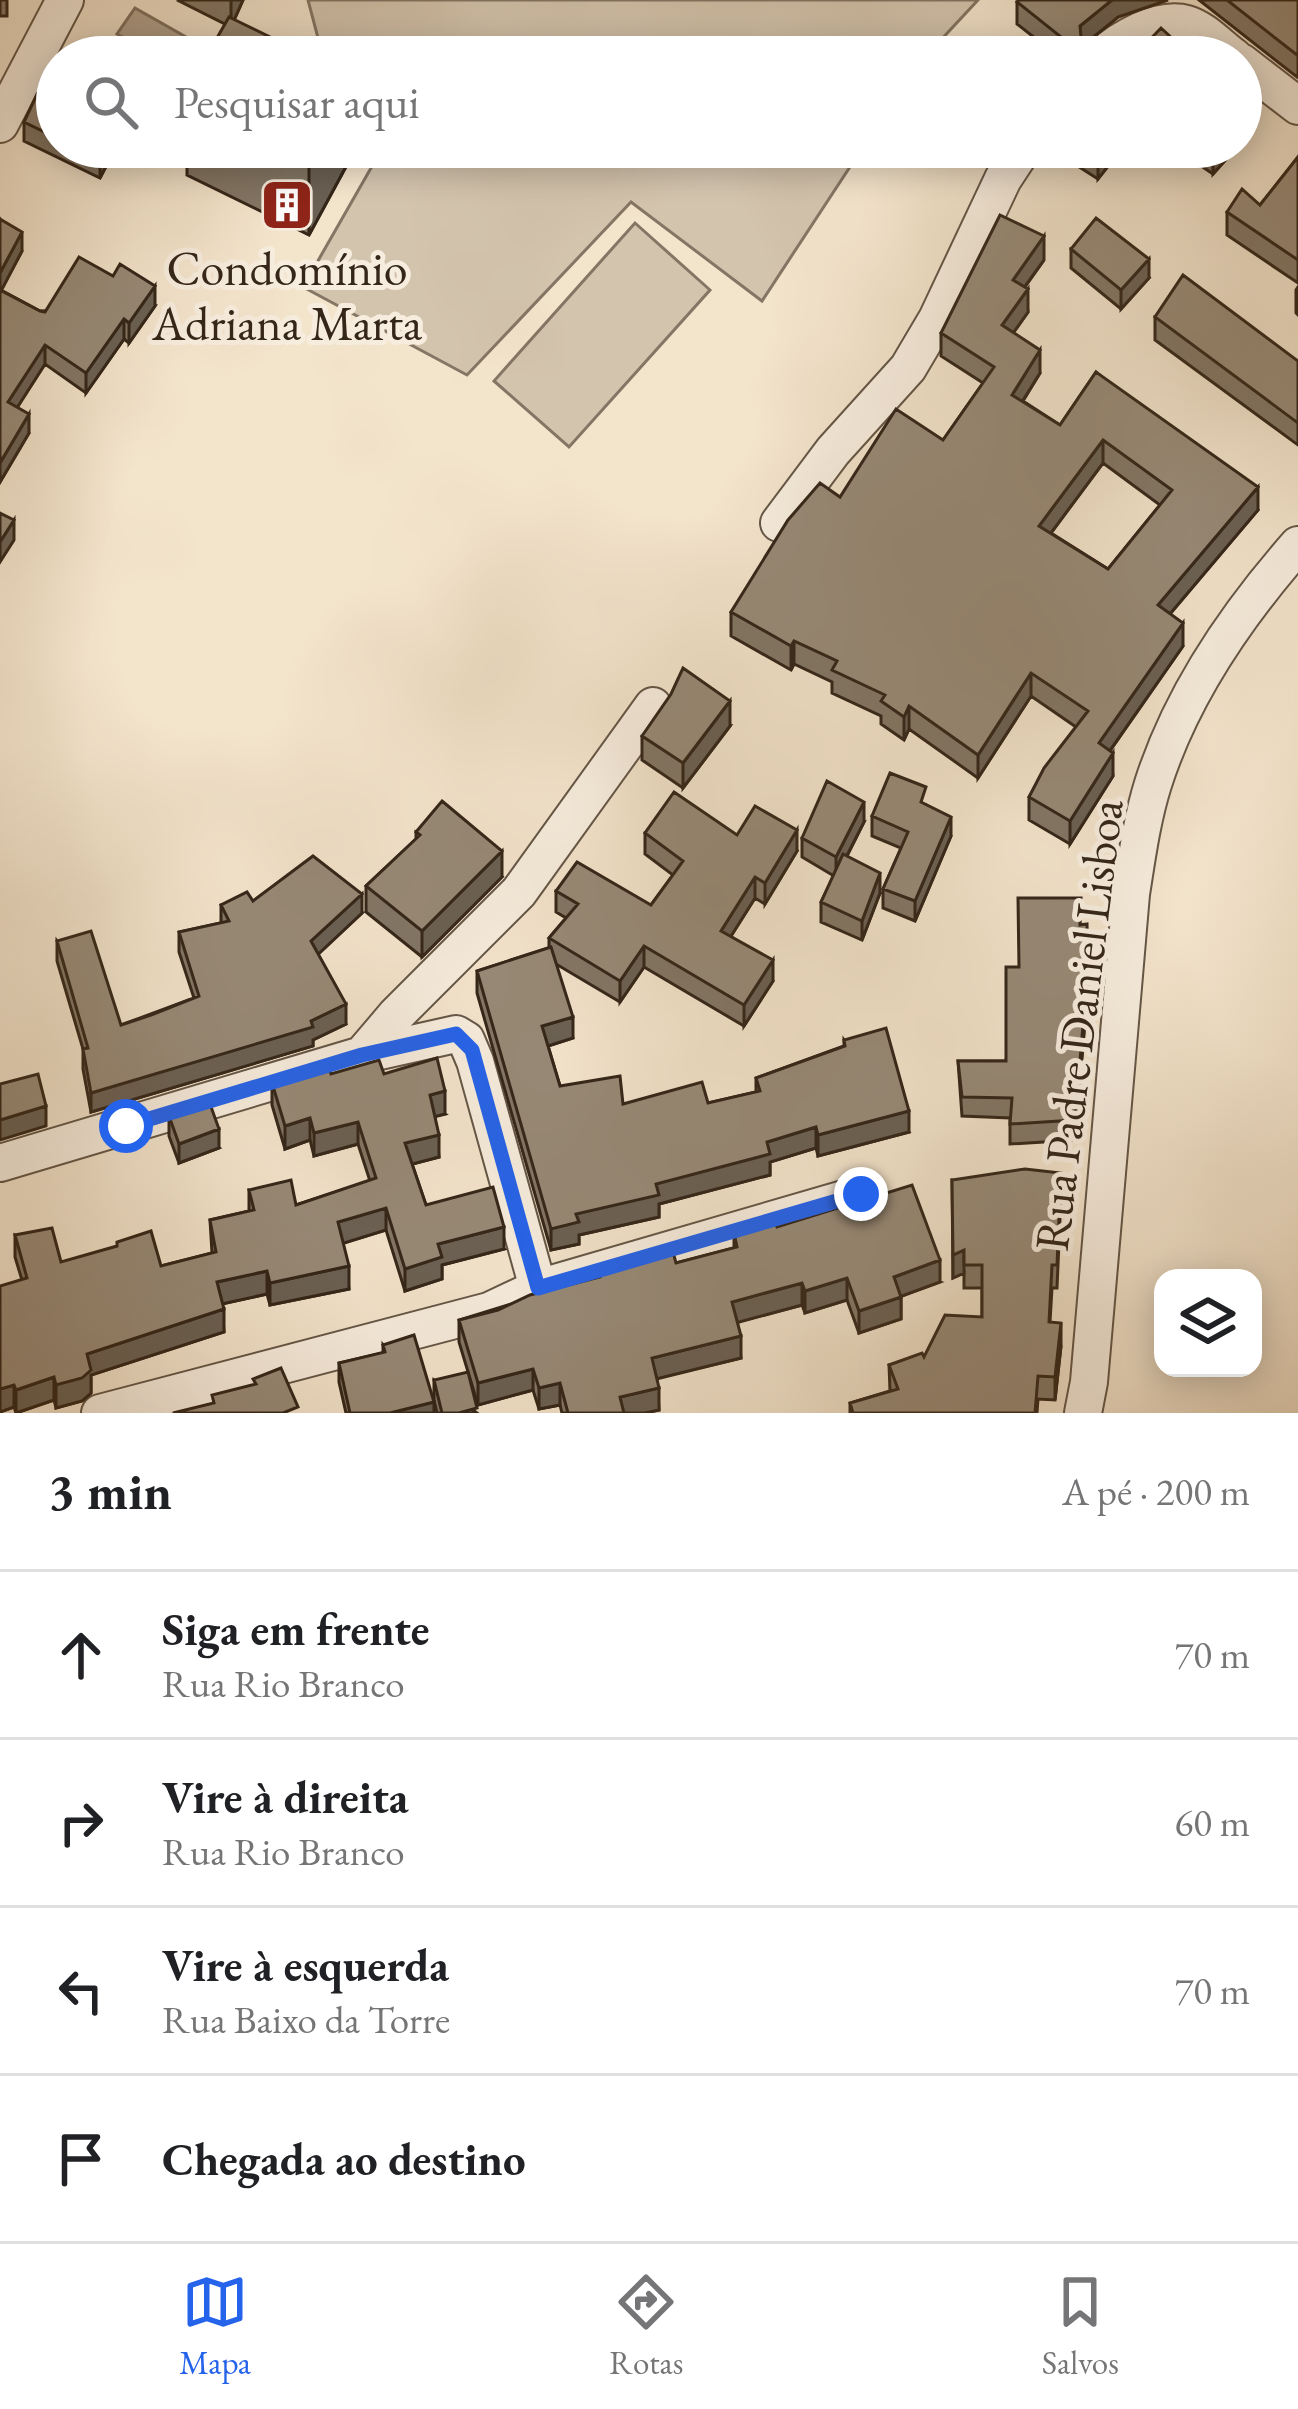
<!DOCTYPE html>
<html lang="pt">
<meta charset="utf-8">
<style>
:root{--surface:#fff;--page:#f6f6f6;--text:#202124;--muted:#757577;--line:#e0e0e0;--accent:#2563eb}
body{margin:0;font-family:"EB Garamond",serif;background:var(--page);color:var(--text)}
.controls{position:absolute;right:36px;bottom:36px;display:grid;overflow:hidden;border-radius:24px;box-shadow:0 6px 30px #0003}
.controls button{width:108px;height:108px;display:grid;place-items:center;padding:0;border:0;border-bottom:3px solid var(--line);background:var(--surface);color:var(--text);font:60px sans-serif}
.stop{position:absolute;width:36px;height:36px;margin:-27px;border:9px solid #2563eb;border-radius:50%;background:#fff}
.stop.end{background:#2563eb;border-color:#fff;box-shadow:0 3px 12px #0008}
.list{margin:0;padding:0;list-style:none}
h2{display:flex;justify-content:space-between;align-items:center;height:156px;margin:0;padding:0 48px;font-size:51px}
h2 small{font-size:39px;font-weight:400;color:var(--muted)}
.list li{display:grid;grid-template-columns:78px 1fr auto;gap:36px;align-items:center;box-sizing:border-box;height:168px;padding:0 48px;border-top:3px solid var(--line)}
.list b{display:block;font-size:45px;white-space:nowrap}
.list p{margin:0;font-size:39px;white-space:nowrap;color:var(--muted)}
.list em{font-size:39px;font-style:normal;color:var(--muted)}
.icon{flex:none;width:66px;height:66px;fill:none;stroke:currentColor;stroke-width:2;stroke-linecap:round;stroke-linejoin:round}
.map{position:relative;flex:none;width:1298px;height:1413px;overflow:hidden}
.search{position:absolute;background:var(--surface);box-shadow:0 6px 30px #0003;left:36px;right:36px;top:36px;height:132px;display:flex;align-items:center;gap:30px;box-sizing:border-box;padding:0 42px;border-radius:66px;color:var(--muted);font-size:45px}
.sheet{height:828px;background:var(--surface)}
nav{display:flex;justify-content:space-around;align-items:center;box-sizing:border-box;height:168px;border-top:3px solid var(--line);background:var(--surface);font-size:33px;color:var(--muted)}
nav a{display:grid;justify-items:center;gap:6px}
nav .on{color:var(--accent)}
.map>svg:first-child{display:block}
.green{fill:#d3c4ae;stroke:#847564;stroke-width:3}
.water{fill:#b2a38f;stroke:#807160;stroke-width:3}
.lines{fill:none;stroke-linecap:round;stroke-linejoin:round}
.minor-casing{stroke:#645646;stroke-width:40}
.minor{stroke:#f7edde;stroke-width:36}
.wall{fill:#827665;stroke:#342619;stroke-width:3;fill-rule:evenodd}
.shaded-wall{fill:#6a6053;stroke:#342619;stroke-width:3}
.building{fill:#978976;stroke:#342619;stroke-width:3;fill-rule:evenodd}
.route{stroke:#2563eb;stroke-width:15}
.labels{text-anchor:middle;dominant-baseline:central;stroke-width:10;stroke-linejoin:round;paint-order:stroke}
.poi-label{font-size:48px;fill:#342619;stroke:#f7edde}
.street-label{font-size:48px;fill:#342619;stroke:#f7edde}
</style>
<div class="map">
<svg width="1298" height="1413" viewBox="0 0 1298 1413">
<rect width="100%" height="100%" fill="#f3e4cc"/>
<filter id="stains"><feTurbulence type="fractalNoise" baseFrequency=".00167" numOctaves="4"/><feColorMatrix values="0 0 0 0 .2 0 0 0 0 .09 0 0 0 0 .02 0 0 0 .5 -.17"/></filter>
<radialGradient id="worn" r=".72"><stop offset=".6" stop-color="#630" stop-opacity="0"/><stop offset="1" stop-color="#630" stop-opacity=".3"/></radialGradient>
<!-- green -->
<path class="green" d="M308,0H978L925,57H323Z
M383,147H863L762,301L631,202L467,375L303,287Z
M635,223L710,290L569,447L494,381Z"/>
<!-- water -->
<path class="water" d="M135,8L186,37L171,57H159L117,34Z"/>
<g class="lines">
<!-- minor casing -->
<g class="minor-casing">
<path id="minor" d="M1100,57C1121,39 1158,16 1187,24C1204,29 1220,47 1234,57
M1241,62L1298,106
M0,124L65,0
M779,523L833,451L908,368L937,319L1003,179L1024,147
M362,1055L396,1015L519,892L653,706
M0,1163L362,1055L456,1034L466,1040L475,1061L538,1288
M100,1413L489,1311L538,1288L861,1194
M1083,1413L1089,1382L1131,894C1137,856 1142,819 1153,784C1181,696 1238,613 1298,545"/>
</g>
<!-- minor -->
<use href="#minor" class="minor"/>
</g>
<!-- wall -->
<path class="wall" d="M0,0H7V16H0Z
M177,0H243L234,20L225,24Z
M1199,0H1298V75L1297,77Z
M1017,2L1118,17L1082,46V48L1093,56L1126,57H1059L1017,24Z
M57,103V147H116L100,178L24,141V122Z
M187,147H349V161L309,235L187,175Z
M1048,147H1116V156L1098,179Z
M1188,147H1237L1213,174L1188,157Z
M1298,157V283L1227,235V212L1260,205Z
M0,219L22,251L1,290L40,311L155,306L129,343L124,339L86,393L45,364L17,407L29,433L0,482Z
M1071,249L1149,278L1121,309L1071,268Z
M1044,260L1025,287L1028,312L1013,333L1040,373L1023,401L1060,425L1096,372L1258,510L1170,614L1183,646L1110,751L1113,776L1070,844L1029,820V797L1076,727L1031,696L978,778L909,729L904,740L881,724V716L832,693V682L794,664L791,670L731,636V612L840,497L943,440L983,383L941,356V333ZM1103,463L1160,505L1108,569L1051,533Z
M1298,287V315L1296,313V290Z
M1155,317L1298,361V445L1155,340Z
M730,726L683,788L642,760V736Z
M926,805L951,836L915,921L883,908V889L901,848L872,836V816Z
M864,822L847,856L880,893L862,940L821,922V902L834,876L802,857V838Z
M416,832L502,877L422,957L366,912V886L416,839Z
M645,833L737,835L797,851L765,904L755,898L731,936L773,981L744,1026L644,967L620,1002L556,964L573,1038L548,1046L560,1086L623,1104L708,1103L756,1092V1078L844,1046V1040L909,1132L818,1156L816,1148L770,1162V1175L659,1204V1217L579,1235V1244L551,1250L477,993V971L549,948V938L566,918L556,912V891L651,905L673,875L645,854Z
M253,901L362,913L318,954L346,1024L313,1040V1046L91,1112L83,1069V1049L57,961V941L121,1025L194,998L179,952V932L221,923V905Z
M1081,925L1088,985L1075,1140L1010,1144V1118L962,1116L958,1061H1006L1019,967Z
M331,1074H384L445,1114L435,1116L439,1157L412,1164L426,1205L504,1249L442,1265V1279L405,1291L386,1230L343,1243L349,1289L270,1305L267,1294L222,1304L224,1332L91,1375V1393L82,1401L56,1408L54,1400L16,1413L14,1407L0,1412L22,1280L15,1257V1235L61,1262L161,1266L212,1253L210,1220L249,1211V1190L296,1205L370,1181L358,1144L314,1156L310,1140L285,1149L272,1105V1083Z
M169,1116L219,1148L179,1163L169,1136Z
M952,1180L1061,1196L1057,1288H1052L1050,1322L1061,1346L1055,1400L1038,1399L1037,1413H850V1403L890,1391L889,1365L924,1357L982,1317V1288H964V1273L953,1278Z
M777,1227L940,1282L901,1296V1319L859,1333L847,1300L805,1313L802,1305L737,1322L741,1358L657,1378L659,1410L645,1413H562L560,1405L539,1409L533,1390L478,1405L459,1342V1320L599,1277V1272L676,1263L734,1248V1233Z
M383,1345L434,1413H346L339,1382V1363L383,1353Z
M434,1380L477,1413H437L434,1400Z"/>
<!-- shaded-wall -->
<path class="shaded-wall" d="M231,0H243L231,27Z
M1112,0H1168L1118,17L1080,48V26Z
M1247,116V136L1241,142V123Z
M106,147H116L100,178V159Z
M311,147H349V161L309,235V150Z
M1106,147H1116V156L1098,179V157Z
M1219,147H1237L1213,174V154Z
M22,232V251L0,293V273Z
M1044,236V260L1013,303V280Z
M1149,259V278L1121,309V290Z
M155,286V306L129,343V323Z
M1028,289V312L1002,349V325Z
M124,319V339L86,393V373Z
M45,345V364L8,422V402Z
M1040,350V373L1012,418V395Z
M29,414V433L0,482V463Z
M1103,440V463L1039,549V526Z
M1258,487V510L1158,628V605Z
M14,520V540L0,562V542Z
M1183,623V646L1099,766V743Z
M794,641V664L791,670V646Z
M1031,673V696L978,778V755Z
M730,701V726L683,788V763Z
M909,706V729L904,740V717Z
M1113,753V776L1070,844V821Z
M864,802V822L836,877V857Z
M951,817V836L915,921V901Z
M797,830V851L765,904V883Z
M502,851V877L422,957V931Z
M880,873V893L862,940V921Z
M755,877V898L721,952V931Z
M362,894V913L311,961V941Z
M644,946V967L620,1002V981Z
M773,960V981L744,1026V1005Z
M1088,966V985L1075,1140V1120Z
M346,1004V1024L313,1040V1046L91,1112V1093L311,1021Z
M573,1017V1038L542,1048V1026Z
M445,1091V1114L430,1118V1095Z
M46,1106V1126L0,1140V1120Z
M909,1111V1132L818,1156V1135Z
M310,1118V1140L285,1149V1126Z
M358,1122V1144L314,1156V1133Z
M816,1127V1148L770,1162V1175L659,1204V1217L579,1235V1244L551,1250V1229L576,1214L767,1142Z
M219,1129V1148L179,1163V1144Z
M439,1135V1157L405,1166V1143Z
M386,1208V1230L338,1245V1222Z
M504,1227V1249L442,1265V1279L405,1291V1269L438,1244Z
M964,1250V1273L953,1278V1255Z
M940,1260V1282L894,1299V1277Z
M349,1266V1289L270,1305V1283Z
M267,1271V1294L217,1305V1282Z
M847,1278V1300L805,1313V1291Z
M802,1283V1305L732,1324V1302Z
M901,1297V1319L859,1333V1311Z
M224,1309V1332L91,1375V1393L82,1401L56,1408V1385L87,1354Z
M1061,1323V1346L1055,1400V1377Z
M741,1336V1358L652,1380V1358Z
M533,1369V1390L478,1405V1383Z
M54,1377V1400L16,1413V1390Z
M560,1383V1405L539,1409V1388Z
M14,1385V1407L0,1412V1389Z
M659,1388V1410L645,1413H620V1397Z
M434,1402V1413H390Z"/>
<!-- building -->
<path class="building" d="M1019,0H1112L1080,26L1082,48L1093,56L1105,57L1118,50L1126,57H1086L1017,2Z
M1227,0H1298V53L1297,55Z
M229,17L311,57H206Z
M1161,28L1186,51L1180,57H1133Z
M37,94L57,103V138L24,122Z
M76,147H106L100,159Z
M1083,147H1106L1098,157Z
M1202,147H1219L1213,154Z
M1298,157V260L1227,212L1242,189L1260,205Z
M1000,215L1044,236L1013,280L1028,289L1002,325L1040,350L1012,395L1060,425L1096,372L1258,487L1158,605L1183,623L1099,743L1113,753L1070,821L1029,797L1044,768L1088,711L1031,673L978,755L909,706L904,717L881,701L885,695L832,670L837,661L794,641L791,646L731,612L788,520L820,483L840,497L896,409L943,440L994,367L941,333ZM1103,440L1172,490L1108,569L1039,526Z
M1096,218L1149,259L1121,290L1071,249Z
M0,219L22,232L0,273Z
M79,257L113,276L120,264L155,286L129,323L124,319L86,373L45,345L8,402L29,414L0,463V290L40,311L45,312Z
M1183,275L1298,361V423L1155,317Z
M0,513L14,520L0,542Z
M683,668L730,701L683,763L642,736L671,694Z
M890,773L926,787L921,802L951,817L915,901L883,889L908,832L872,816Z
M827,781L864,802L836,857L802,838Z
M674,792L737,835L755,806L797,830L765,883L755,877L721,931L773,960L744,1005L644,946L620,981L549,938L578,904L556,891L577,862L651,905L683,861L645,833Z
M442,801L502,851L422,931L366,886L420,835L416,832Z
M843,854L880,873L862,921L821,902Z
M313,856L362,894L311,941L346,1004L311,1021L313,1027L91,1093L83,1049L88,1048L57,941L91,931L121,1025L151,1015L199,996L179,932L229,921L221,905L247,892L253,901Z
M1018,898H1081L1080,925L1087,924L1088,966L1075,1120L1010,1124L1012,1098L962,1097L958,1061H1006V967H1019Z
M551,947L573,1017L542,1026L560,1086L620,1076L623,1104L702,1082L708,1103L760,1091L756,1078L845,1046L844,1040L886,1028L909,1111L818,1135L816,1127L767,1142L770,1154L656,1184L659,1195L576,1214L579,1222L551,1229L477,971Z
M437,1058L445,1091L430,1095L439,1135L405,1143L426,1205L493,1187L504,1227L438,1244L442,1257L405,1269L386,1208L338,1222L349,1266L270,1283L267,1271L217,1282L224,1309L87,1354L91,1370L82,1378L56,1385L54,1377L16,1390L14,1385L0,1389V1286L27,1278L15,1235L52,1228L61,1262L117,1246V1242L151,1231L161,1266L216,1252L210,1220L254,1210L249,1190L291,1180L296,1205L376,1178L358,1122L314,1133L310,1118L285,1126L272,1083L328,1066L331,1074L379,1060L384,1074Z
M38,1074L46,1106L0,1120V1084Z
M210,1104L219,1129L179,1144L169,1116Z
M1025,1169L1061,1173L1057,1265H1052L1049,1322L1061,1323L1055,1377L1038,1376L1035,1413H853L850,1403L898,1389L889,1365L922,1353L924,1357L945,1315L982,1317V1265H964V1250L953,1255L952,1180Z
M912,1185L940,1260L894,1277L901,1297L859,1311L847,1278L805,1291L802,1283L732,1302L741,1336L652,1358L659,1388L620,1397L624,1413H568L560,1383L539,1388L533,1369L478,1383L459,1320L498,1310L530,1295L600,1277L599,1272L642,1259L673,1252L676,1263L737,1247L734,1233L775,1221L777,1227Z
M414,1335L434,1402L390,1413H350L339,1363L385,1352L383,1345Z
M281,1368L298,1407L283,1413H173L214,1403L212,1395L256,1384L253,1379Z
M468,1372L477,1408L459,1413H442L434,1380Z"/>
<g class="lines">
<!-- route -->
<path class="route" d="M126,1126L362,1055L456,1034L472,1050L538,1288L861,1194"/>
</g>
<!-- icons -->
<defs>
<g id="building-square" transform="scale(2.7)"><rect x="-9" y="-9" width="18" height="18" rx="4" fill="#8f2418" stroke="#f7edde"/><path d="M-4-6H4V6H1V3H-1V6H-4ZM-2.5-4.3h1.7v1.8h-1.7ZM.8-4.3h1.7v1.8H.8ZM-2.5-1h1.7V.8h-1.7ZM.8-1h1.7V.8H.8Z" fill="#fff"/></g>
</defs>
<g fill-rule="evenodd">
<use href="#building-square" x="287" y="205"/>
</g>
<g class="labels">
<!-- poi labels -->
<g class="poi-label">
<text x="287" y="268">Condomínio<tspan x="287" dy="55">Adriana Marta</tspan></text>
</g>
<!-- street labels -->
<g class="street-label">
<text transform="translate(1078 1025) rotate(-83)">Rua Padre Daniel Lisboa</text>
</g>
</g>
<rect width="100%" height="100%" filter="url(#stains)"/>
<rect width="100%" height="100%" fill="url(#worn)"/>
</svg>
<div class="controls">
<button><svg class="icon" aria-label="layers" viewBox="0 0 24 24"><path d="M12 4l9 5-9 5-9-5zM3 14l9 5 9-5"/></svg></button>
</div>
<div class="stop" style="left:126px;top:1126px"></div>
<div class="stop end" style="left:861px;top:1194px"></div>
<div class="search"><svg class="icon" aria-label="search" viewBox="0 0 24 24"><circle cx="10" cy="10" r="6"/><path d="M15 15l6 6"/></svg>Pesquisar aqui</div>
</div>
<section class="sheet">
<h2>3 min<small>A pé · 200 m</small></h2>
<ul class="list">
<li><svg class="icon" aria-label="ahead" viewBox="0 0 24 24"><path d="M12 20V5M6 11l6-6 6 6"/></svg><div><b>Siga em frente</b><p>Rua Rio Branco</p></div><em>70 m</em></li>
<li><svg class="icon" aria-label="right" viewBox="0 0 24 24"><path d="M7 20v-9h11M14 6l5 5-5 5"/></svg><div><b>Vire à direita</b><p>Rua Rio Branco</p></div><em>60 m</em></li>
<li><svg class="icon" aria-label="left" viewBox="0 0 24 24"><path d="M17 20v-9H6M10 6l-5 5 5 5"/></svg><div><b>Vire à esquerda</b><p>Rua Baixo da Torre</p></div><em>70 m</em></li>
<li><svg class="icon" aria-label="arrive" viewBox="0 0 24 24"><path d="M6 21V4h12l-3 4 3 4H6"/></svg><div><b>Chegada ao destino</b></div></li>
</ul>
</section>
<nav>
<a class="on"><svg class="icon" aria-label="map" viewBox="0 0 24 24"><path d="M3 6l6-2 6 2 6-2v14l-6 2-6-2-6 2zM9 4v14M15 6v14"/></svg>Mapa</a>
<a><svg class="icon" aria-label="directions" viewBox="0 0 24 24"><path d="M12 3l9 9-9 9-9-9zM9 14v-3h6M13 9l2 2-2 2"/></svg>Rotas</a>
<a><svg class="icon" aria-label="saved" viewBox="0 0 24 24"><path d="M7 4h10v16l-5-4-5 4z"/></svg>Salvos</a>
</nav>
